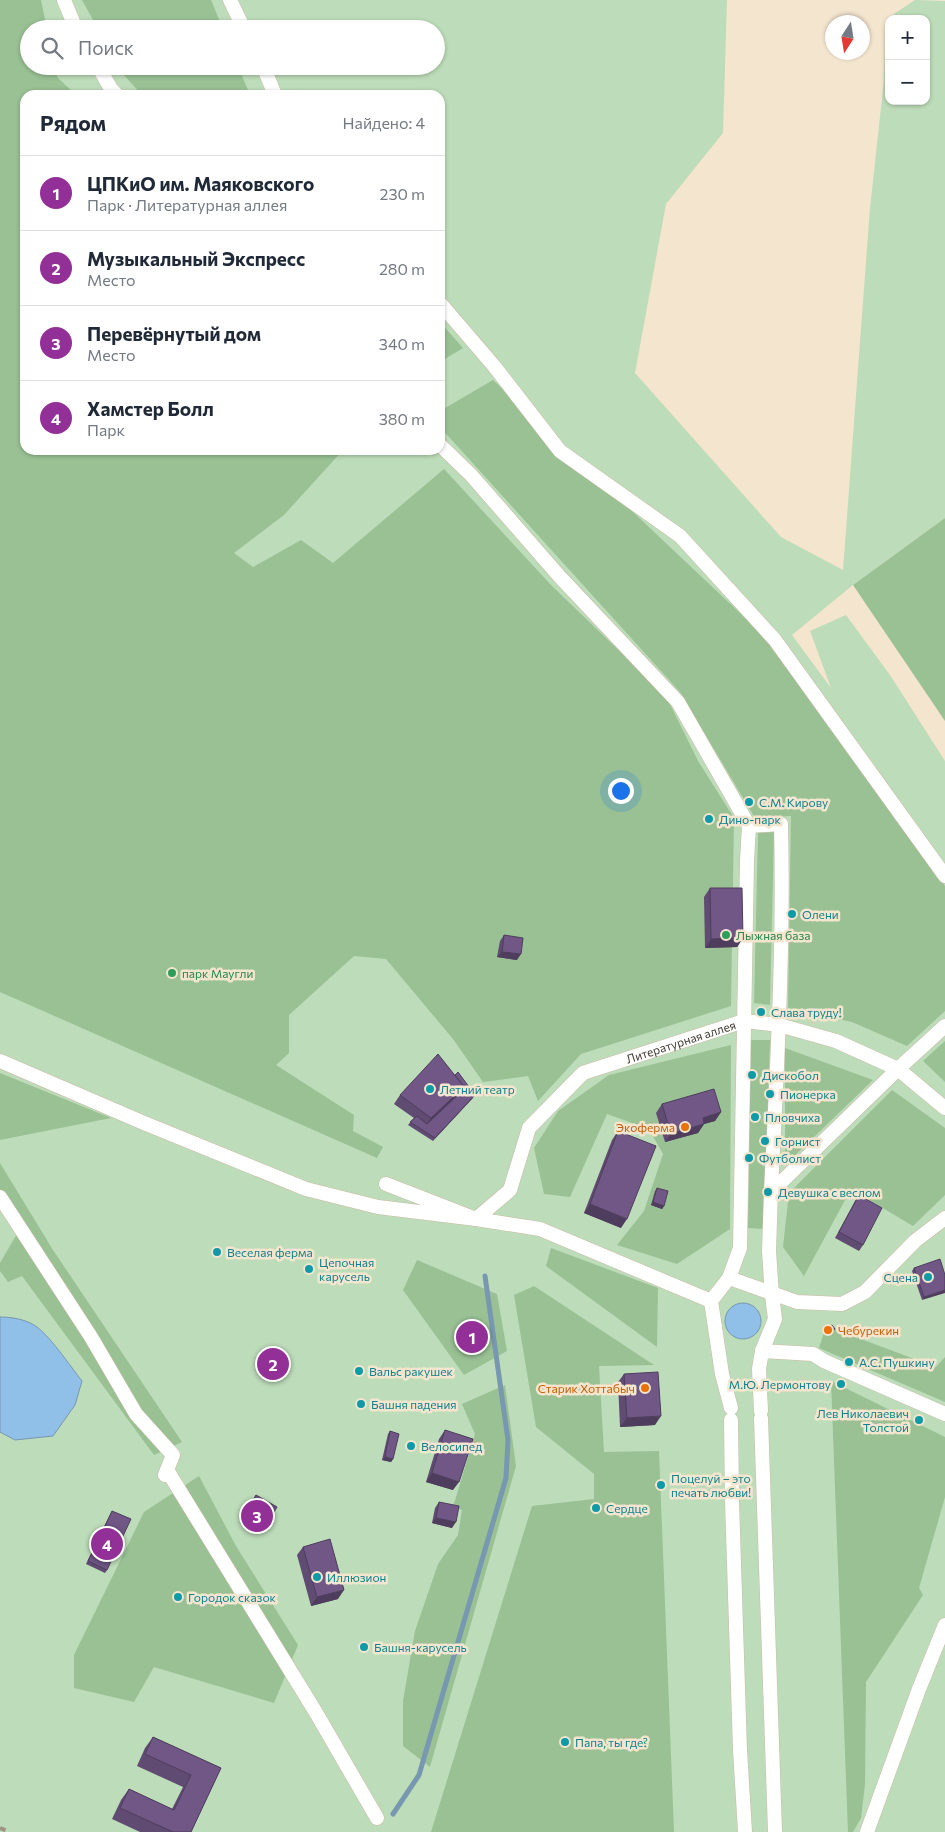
<!DOCTYPE html>
<html lang="ru">
<meta charset="utf-8">
<style>
:root{--surface:#fff;--page:#f6f6f7;--text:#1f2937;--muted:#747a83;--line:#e0e1e3;--accent:#923097}
body{margin:0;font-family:Commissioner,sans-serif;background:var(--page);color:var(--text)}
.controls{position:absolute;right:15px;top:15px;display:grid;overflow:hidden;border-radius:10px;box-shadow:0 1px 4px #0004}
.controls button{width:45px;height:45px;display:grid;place-items:center;padding:0;border:0;border-bottom:1px solid var(--line);background:var(--surface);color:var(--text);font:25px sans-serif}
.compass{position:absolute;left:825px;top:15px;width:45px;height:45px;border-radius:50%;background:var(--surface);box-shadow:0 1px 4px #0004;rotate:192deg}
.you{position:absolute;left:620px;top:790px;width:18px;height:18px;margin:-12px;border:4px solid #fff;border-radius:50%;background:#1a73e8;box-shadow:0 0 0 8px #1a73e833}
.badge{display:grid;place-items:center;width:32px;height:32px;border-radius:50%;background:var(--accent);color:#fff;font-size:16px;font-weight:700}
.pin{position:absolute;translate:-50% -50%;border:2px solid #fff;box-shadow:0 1px 5px #0006}
.list{margin:0;padding:0;list-style:none}
h2{display:flex;justify-content:space-between;align-items:center;height:65px;margin:0;padding:0 20px;font-size:21px}
h2 small{font-size:16px;font-weight:400;color:var(--muted)}
.list li{display:grid;grid-template-columns:32px 1fr auto;gap:15px;align-items:center;box-sizing:border-box;height:75px;padding:0 20px;border-top:1px solid var(--line)}
.list b{display:block;font-size:19px;white-space:nowrap}
.list p{margin:0;font-size:16px;white-space:nowrap;color:var(--muted)}
.list em{font-size:16px;font-style:normal;color:var(--muted)}
.icon{flex:none;width:28px;height:28px;fill:none;stroke:currentColor;stroke-width:2;stroke-linecap:round;stroke-linejoin:round}
.map{position:relative;flex:none;width:945px;height:1832px;overflow:hidden}
.search{position:absolute;background:var(--surface);box-shadow:0 1px 4px #0004;left:20px;top:20px;width:425px;height:55px;display:flex;align-items:center;gap:12px;box-sizing:border-box;padding:0 18px;border-radius:28px;color:var(--muted);font-size:19px}
.panel{position:absolute;background:var(--surface);box-shadow:0 1px 4px #0004;left:20px;top:90px;width:425px;height:365px;border-radius:15px}
.map>svg:first-child{display:block}
.green{fill:#bddcb9;fill-rule:evenodd}
.forest{fill:#99c194}
.water{fill:#90bfe8;stroke:#7897b1}
.lines{fill:none;stroke-linecap:round;stroke-linejoin:round}
.stream{stroke:#7897b1;stroke-width:5}
.street-casing{stroke:#cabba6;stroke-width:15}
.street{stroke:#fff;stroke-width:14}
.rail{stroke:#9e9383;stroke-width:4;stroke-dasharray:6 6;stroke-linecap:butt}
.wall{fill:#604b72}
.shaded-wall{fill:#4e3d5d}
.building{fill:#705785;stroke:#4e3d5d}
.culture-dot{fill:#0f9aa8;stroke:#f4e5cf;stroke-width:2}
.leisure-dot{fill:#2e9e5b;stroke:#f4e5cf;stroke-width:2}
.food-dot{fill:#e8710a;stroke:#f4e5cf;stroke-width:2}
.labels{text-anchor:middle;dominant-baseline:central;stroke-width:5;stroke-linejoin:round;paint-order:stroke}
.culture-label{font-size:12px;fill:#0d838f;stroke:#f4e5cf;text-anchor:start}
.leisure-label{font-size:12px;fill:#27864d;stroke:#f4e5cf;text-anchor:start}
.street-label{font-size:12px;fill:#3f3930;stroke:#f4e5cf}
.food-label{font-size:12px;fill:#c56008;stroke:#f4e5cf;text-anchor:end}
</style>
<div class="map">
<svg width="945" height="1832" viewBox="0 0 945 1832">
<rect width="100%" height="100%" fill="#f4e5cf"/>
<!-- green -->
<path class="green" d="M0,0H727L723,133L666,204L635,373L781,537L843,570L870,208L884,80L885,27L889,21V101H926V19H890L894,14L915,0L945,1V518L853,585L792,635L831,688L810,631L846,615L890,675L945,761V1832H0ZM29,29H436V66H29ZM25,95H440V450H25Z"/>
<!-- forest -->
<path class="forest" d="M0,0H41L47,29H29V66H55L57,77L76,95H25V450H343L284,515L234,553L253,567L301,540L333,563L444,469L551,585L666,696L698,761L734,818L731,1006L581,1054L538,1101L528,1076L483,1082L453,1039L386,959L354,956L289,1015V1053L276,1065L354,1115L353,1131L383,1147L377,1158L0,992Z
M82,0H211L223,29H98Z
M119,66H238L250,95H142L123,74Z
M440,322L463,348L440,362Z
M493,380L776,647L945,886V1011L907,1046L852,1022L788,1008L791,816L755,818L680,692L440,427V411Z
M945,518V721L853,585Z
M774,832L770,1005L754,1003L758,833Z
M751,1040H770L764,1229L748,1228Z
M945,1041V1082L923,1061Z
M731,1045L730,1229L677,1264L617,1245L644,1211L663,1154L649,1129L607,1114L570,1197L544,1194L534,1148L558,1111L609,1075Z
M785,1048L873,1080L785,1165Z
M0,1073L111,1118L0,1140Z
M892,1090L945,1128V1195L913,1226L851,1189L804,1276L783,1247L789,1193Z
M0,1163L53,1250L182,1442L154,1455L22,1276L8,1282L0,1271V1263L18,1232L0,1203Z
M551,1248L658,1288L657,1347L546,1266Z
M417,1260L497,1294L507,1351L464,1375L403,1290Z
M534,1286L654,1365L599,1366L604,1452L659,1451L674,1832H431L532,1506L594,1499V1474L536,1427L514,1295Z
M826,1326L936,1367L945,1357V1402L819,1348Z
M831,1381L945,1437V1497L919,1588L923,1595L866,1682L865,1784L861,1818L853,1832H848Z
M505,1385L516,1466L430,1767L403,1746V1701L415,1631L438,1564L458,1535L462,1510L453,1507L475,1434L462,1404Z
M199,1476L236,1546L298,1645L274,1703L154,1667L134,1702L74,1688V1655L144,1512Z"/>
<!-- water -->
<path class="water" d="M725 1321a18 18 0 1 1 36 0a18 18 0 1 1-36 0Z
M0,1317C11,1317 24,1319 34,1325C49,1334 70,1366 82,1381L75,1405L53,1436L15,1440L0,1432Z"/>
<g class="lines">
<!-- stream -->
<path class="stream" d="M393,1814L419,1775L506,1478L508,1440L485,1276"/>
<!-- street casing -->
<g class="street-casing">
<g id="street">
<path d="M64,0L76,29"/>
<path d="M230,0L244,29"/>
<path d="M98,66L111,89L117,95"/>
<path d="M263,66L275,95"/>
<path d="M440,303L494,366L560,451L680,536L775,640L945,876"/>
<path d="M440,445L471,475L560,577L678,702L749,826L781,824C784,946 777,1069 771,1192"/>
<path id="s1" d="M0,1061L144,1123L306,1189L378,1207L476,1219L510,1190L529,1128L583,1073L744,1021L779,1025L836,1041L898,1069L945,1108"/>
<path d="M386,1184L476,1219L540,1229L711,1301"/>
<path d="M0,1197L91,1337L136,1414L173,1455L165,1475"/>
<path d="M729,1278L797,1302L842,1304L865,1292L915,1241L945,1218"/>
<path d="M762,1351L813,1354L824,1361L945,1414"/>
<path d="M731,1408L722,1374L711,1301L729,1278L740,1248L747,861L749,826"/>
<path d="M761,1411L759,1369L762,1351L775,1319L772,1295L769,1251L771,1192L898,1069L945,1026"/>
<path d="M761,1418L775,1832"/>
<path d="M731,1420L732,1501L740,1750L745,1832"/>
<path d="M167,1470L315,1711L377,1818"/>
<path d="M867,1832L919,1689L945,1625"/>
</g>
</g>
<!-- street -->
<use href="#street" class="street"/>
<!-- rail -->
<path class="rail" d="M0,1828L10,1832"/>
</g>
<!-- wall -->
<path class="wall" d="M710,888L743,938L737,947L705,948L704,897Z
M504,935L517,960L497,957L500,941Z
M400,1095L473,1098L433,1141L408,1125L414,1118L394,1104Z
M662,1104L721,1112L715,1121L704,1124L698,1133L665,1142L656,1113Z
M618,1131L621,1228L584,1213L612,1140Z
M657,1188L664,1206L662,1209L651,1205L655,1191Z
M859,1195L863,1245L859,1251L835,1238L855,1201Z
M914,1268L945,1275L922,1300L912,1271Z
M828,1327L835,1329L833,1332L829,1334L826,1330Z
M624,1374L655,1425L620,1427L618,1382Z
M445,1430L453,1490L426,1482L439,1439Z
M390,1431L393,1459L391,1462L382,1460L388,1434Z
M256,1495L266,1525L262,1531L241,1519Z
M439,1502L452,1528L432,1523L435,1508Z
M112,1511L107,1570L105,1573L86,1564Z
M303,1547L338,1599L311,1606L297,1555Z
M153,1737L221,1768L191,1832H140L112,1819L121,1800L129,1789L172,1809L183,1787L137,1766L145,1748Z"/>
<!-- shaded-wall -->
<path class="shaded-wall" d="M743,938L737,947L705,948L711,939Z
M502,952L521,954L517,960L497,957Z
M464,1087L458,1096L425,1126L431,1118Z
M721,1112L715,1121L704,1124L698,1133L665,1142L671,1134L703,1118Z
M653,1202L664,1206L662,1209L651,1205Z
M590,1204L627,1219L621,1228L584,1213Z
M945,1290V1293L922,1300L924,1297Z
M661,1416L655,1425L620,1427L627,1418Z
M385,1457L393,1459L391,1462L382,1460Z
M432,1473L459,1482L453,1490L426,1482Z
M436,1518L456,1522L452,1528L432,1523Z
M344,1590L338,1599L311,1606L317,1597Z"/>
<!-- building -->
<path class="building" d="M710,888H742L743,938L711,939Z
M504,935L523,938L521,954L502,952Z
M438,1054L464,1087L431,1118L400,1095Z
M458,1072L475,1095L435,1138L410,1122L417,1116L427,1124L460,1093L464,1087L455,1075Z
M714,1089L721,1112L703,1118L704,1124L671,1134L662,1104Z
M618,1131L656,1146L627,1219L590,1204Z
M657,1188L668,1191L664,1206L653,1202Z
M859,1195L882,1208L863,1245L839,1232Z
M940,1259L945,1275V1290L924,1297L914,1268Z
M832,1325L835,1329L831,1331L828,1327Z
M658,1372L661,1416L627,1418L624,1374Z
M445,1430L473,1439L459,1482L432,1473Z
M390,1431L399,1434L393,1459L385,1457Z
M256,1495L277,1507L266,1525L246,1513Z
M439,1502L459,1506L456,1522L436,1518Z
M112,1511L131,1519L107,1570L88,1561Z
M330,1539L344,1590L317,1597L303,1547Z
M153,1737L221,1768L191,1832H173L120,1808L129,1789L174,1810L191,1775L145,1754Z"/>
<!-- markers -->
<g class="culture-dot">
<circle cx="749" cy="802" r="5"/>
<circle cx="709" cy="819" r="5"/>
<circle cx="792" cy="914" r="5"/>
<circle cx="761" cy="1012" r="5"/>
<circle cx="752" cy="1075" r="5"/>
<circle cx="430" cy="1089" r="5"/>
<circle cx="770" cy="1094" r="5"/>
<circle cx="755" cy="1117" r="5"/>
<circle cx="765" cy="1141" r="5"/>
<circle cx="749" cy="1158" r="5"/>
<circle cx="768" cy="1192" r="5"/>
<circle cx="217" cy="1252" r="5"/>
<circle cx="309" cy="1269" r="5"/>
<circle cx="928" cy="1277" r="5"/>
<circle cx="849" cy="1362" r="5"/>
<circle cx="359" cy="1371" r="5"/>
<circle cx="841" cy="1384" r="5"/>
<circle cx="361" cy="1404" r="5"/>
<circle cx="919" cy="1420" r="5"/>
<circle cx="411" cy="1446" r="5"/>
<circle cx="661" cy="1485" r="5"/>
<circle cx="596" cy="1508" r="5"/>
<circle cx="317" cy="1577" r="5"/>
<circle cx="178" cy="1597" r="5"/>
<circle cx="364" cy="1647" r="5"/>
<circle cx="565" cy="1742" r="5"/>
</g>
<g class="leisure-dot">
<circle cx="726" cy="935" r="5"/>
<circle cx="172" cy="973" r="5"/>
</g>
<g class="food-dot">
<circle cx="685" cy="1127" r="5"/>
<circle cx="828" cy="1330" r="5"/>
<circle cx="645" cy="1388" r="5"/>
</g>
<g class="labels">
<!-- culture labels -->
<g class="culture-label">
<text x="759" y="802">С.М. Кирову</text>
<text x="719" y="819">Дино-парк</text>
<text x="802" y="914">Олени</text>
<text x="771" y="1012">Слава труду!</text>
<text x="762" y="1075">Дискобол</text>
<text x="440" y="1089">Летний театр</text>
<text x="780" y="1094">Пионерка</text>
<text x="765" y="1117">Пловчиха</text>
<text x="775" y="1141">Горнист</text>
<text x="759" y="1158">Футболист</text>
<text x="778" y="1192">Девушка с веслом</text>
<text x="227" y="1252">Веселая ферма</text>
<text x="319" y="1262">Цепочная<tspan x="319" dy="14">карусель</tspan></text>
<text x="918" y="1277" text-anchor="end">Сцена</text>
<text x="859" y="1362">А.С. Пушкину</text>
<text x="369" y="1371">Вальс ракушек</text>
<text x="831" y="1384" text-anchor="end">М.Ю. Лермонтову</text>
<text x="371" y="1404">Башня падения</text>
<text x="909" y="1413" text-anchor="end">Лев Николаевич<tspan x="909" dy="14">Толстой</tspan></text>
<text x="421" y="1446">Велосипед</text>
<text x="671" y="1478">Поцелуй – это<tspan x="671" dy="14">печать любви!</tspan></text>
<text x="606" y="1508">Сердце</text>
<text x="327" y="1577">Иллюзион</text>
<text x="188" y="1597">Городок сказок</text>
<text x="374" y="1647">Башня-карусель</text>
<text x="575" y="1742">Папа, ты где?</text>
</g>
<!-- leisure labels -->
<g class="leisure-label">
<text x="736" y="935">Лыжная база</text>
<text x="182" y="973">парк Маугли</text>
</g>
<!-- street labels -->
<g class="street-label">
<text stroke="none"><textPath href="#s1" startOffset="794">Литературная аллея</textPath></text>
</g>
<!-- food labels -->
<g class="food-label">
<text x="675" y="1127">Экоферма</text>
<text x="838" y="1330" text-anchor="start">Чебурекин</text>
<text x="635" y="1388">Старик Хоттабыч</text>
</g>
</g>
</svg>
<div class="controls">
<button>+</button>
<button>−</button>
</div>
<svg class="compass" viewBox="-18 -18 36 36"><path d="M0-13l5 13h-10z" fill="#e53935"/><path d="M0 13l5-13h-10z" fill="#747a83"/></svg>
<div class="you"></div>
<div class="pin badge" style="left:472px;top:1337px">1</div>
<div class="pin badge" style="left:273px;top:1364px">2</div>
<div class="pin badge" style="left:257px;top:1516px">3</div>
<div class="pin badge" style="left:107px;top:1544px">4</div>
<div class="search"><svg class="icon" aria-label="search" viewBox="0 0 24 24"><circle cx="10" cy="10" r="6"/><path d="M15 15l6 6"/></svg>Поиск</div>
<section class="panel">
<h2>Рядом<small>Найдено: 4</small></h2>
<ul class="list">
<li><span class="badge">1</span><div><b>ЦПКиО им. Маяковского</b><p>Парк · Литературная аллея</p></div><em>230 m</em></li>
<li><span class="badge">2</span><div><b>Музыкальный Экспресс</b><p>Место</p></div><em>280 m</em></li>
<li><span class="badge">3</span><div><b>Перевёрнутый дом</b><p>Место</p></div><em>340 m</em></li>
<li><span class="badge">4</span><div><b>Хамстер Болл</b><p>Парк</p></div><em>380 m</em></li>
</ul>
</section>
</div>
